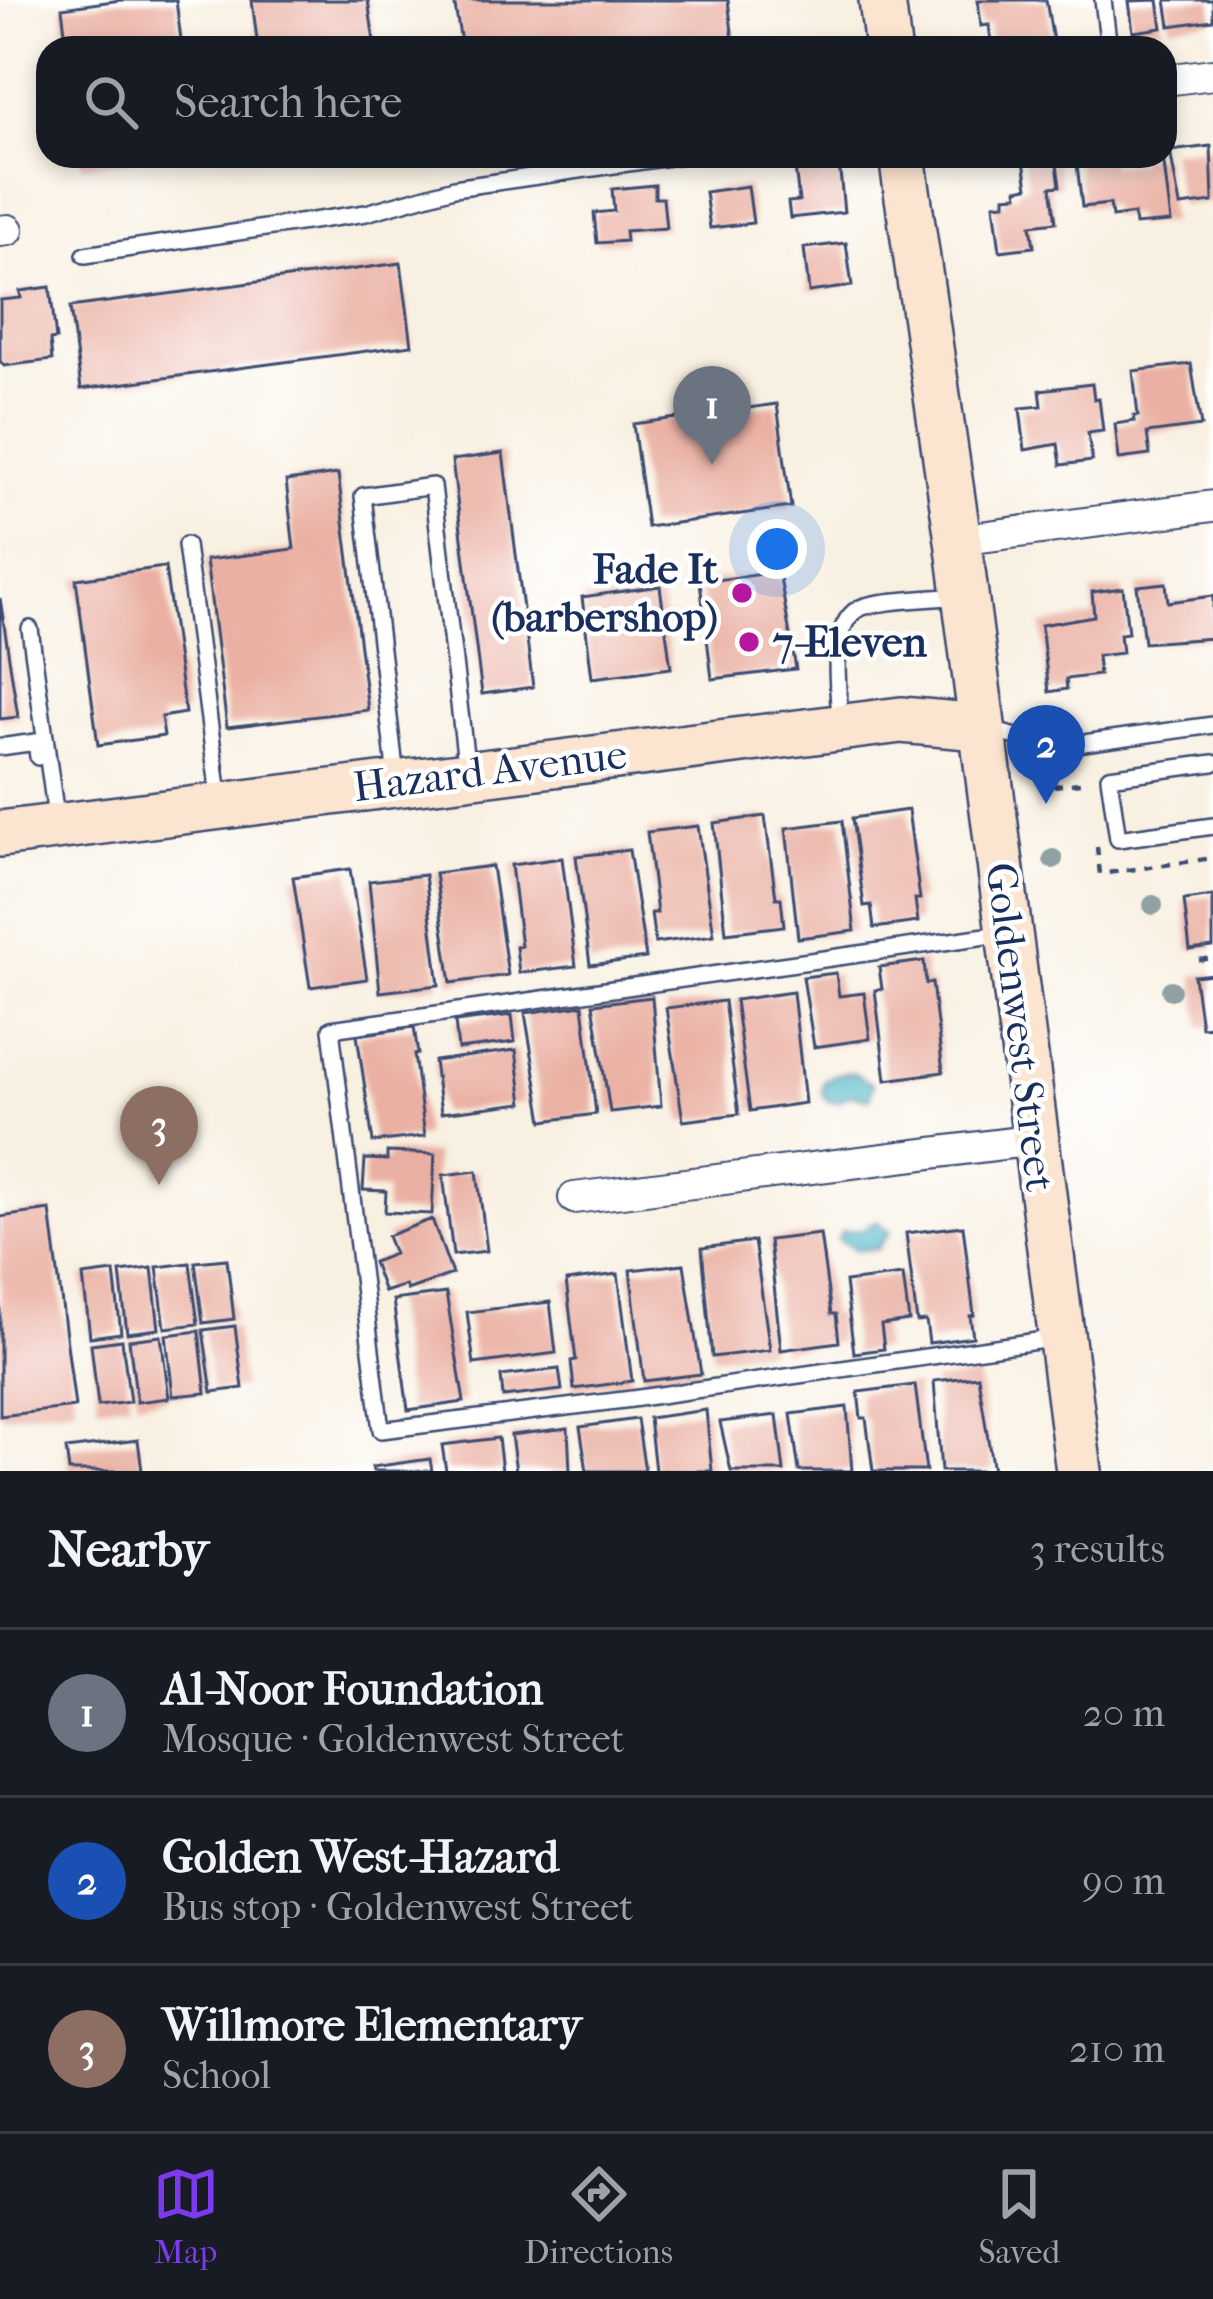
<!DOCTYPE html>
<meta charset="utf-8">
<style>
:root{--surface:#171b24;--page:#20242c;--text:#f1f3f6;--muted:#9ea1a6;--line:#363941;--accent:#7c3aed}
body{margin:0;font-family:"IM FELL French Canon",serif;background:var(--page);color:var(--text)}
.you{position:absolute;left:777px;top:549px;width:42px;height:42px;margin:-30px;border:9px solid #fff;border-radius:50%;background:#1a73e8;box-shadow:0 0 0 18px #1a73e833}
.badge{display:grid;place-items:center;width:78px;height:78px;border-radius:50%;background:var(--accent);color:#fff;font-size:39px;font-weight:700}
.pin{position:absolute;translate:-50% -99px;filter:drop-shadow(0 3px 6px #0008)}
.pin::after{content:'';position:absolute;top:63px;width:42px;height:36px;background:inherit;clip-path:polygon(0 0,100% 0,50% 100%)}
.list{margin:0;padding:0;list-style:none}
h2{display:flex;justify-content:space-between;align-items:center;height:156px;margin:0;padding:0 48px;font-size:51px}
h2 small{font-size:39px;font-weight:400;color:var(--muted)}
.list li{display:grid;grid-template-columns:78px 1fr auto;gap:36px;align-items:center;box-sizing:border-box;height:168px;padding:0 48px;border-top:3px solid var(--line)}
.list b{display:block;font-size:45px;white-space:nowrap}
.list p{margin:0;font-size:39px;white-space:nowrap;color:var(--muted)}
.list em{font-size:39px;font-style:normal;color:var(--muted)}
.icon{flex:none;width:66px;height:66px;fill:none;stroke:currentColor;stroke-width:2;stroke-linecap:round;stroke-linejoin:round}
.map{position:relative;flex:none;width:1213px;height:1471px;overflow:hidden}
.search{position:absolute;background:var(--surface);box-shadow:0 6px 18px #0003;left:36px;right:36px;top:36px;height:132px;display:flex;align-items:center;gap:30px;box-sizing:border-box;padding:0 42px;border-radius:36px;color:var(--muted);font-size:45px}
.sheet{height:660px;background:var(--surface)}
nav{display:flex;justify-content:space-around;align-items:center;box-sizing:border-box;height:168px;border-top:3px solid var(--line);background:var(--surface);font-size:33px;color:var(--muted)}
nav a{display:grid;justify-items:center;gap:6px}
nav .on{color:var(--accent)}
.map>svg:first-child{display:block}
.water{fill:#47b3c4;stroke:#317191;stroke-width:3}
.building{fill:#eab0a3}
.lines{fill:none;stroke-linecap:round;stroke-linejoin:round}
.lane-casing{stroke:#3c4c72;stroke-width:20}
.street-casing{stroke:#3c4c72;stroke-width:34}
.secondary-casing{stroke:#3c4c72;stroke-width:50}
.path{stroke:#3c4c72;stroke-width:4.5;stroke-dasharray:9 9;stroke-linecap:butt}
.lane{stroke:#fff;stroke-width:15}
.street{stroke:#fff;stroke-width:30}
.secondary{stroke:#fce5d0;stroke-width:45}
.tree{fill:#8fa1a2}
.poi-dot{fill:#b5179e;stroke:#fff;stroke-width:4.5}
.labels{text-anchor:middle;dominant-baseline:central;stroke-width:9;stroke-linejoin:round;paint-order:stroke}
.poi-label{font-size:42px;font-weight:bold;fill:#1b2f5e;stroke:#fff;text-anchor:end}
.street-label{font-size:42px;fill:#1b2f5e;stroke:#fff}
</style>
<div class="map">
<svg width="1213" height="1471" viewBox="0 0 1213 1471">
<rect width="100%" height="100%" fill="#fff"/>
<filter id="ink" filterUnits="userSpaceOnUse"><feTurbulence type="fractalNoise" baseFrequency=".00833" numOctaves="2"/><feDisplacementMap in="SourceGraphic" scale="24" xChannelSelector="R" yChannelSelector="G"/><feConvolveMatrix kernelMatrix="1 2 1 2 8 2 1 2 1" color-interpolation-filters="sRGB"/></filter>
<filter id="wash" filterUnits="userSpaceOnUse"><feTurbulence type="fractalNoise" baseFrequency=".004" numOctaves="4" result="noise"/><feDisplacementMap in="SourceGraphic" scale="48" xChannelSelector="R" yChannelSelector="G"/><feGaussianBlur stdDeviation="2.7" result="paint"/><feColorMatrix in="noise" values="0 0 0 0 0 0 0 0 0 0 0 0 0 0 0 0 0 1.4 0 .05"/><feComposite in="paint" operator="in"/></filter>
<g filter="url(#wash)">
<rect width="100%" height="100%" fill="#f8f0e1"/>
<!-- water -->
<path class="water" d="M853,1072L873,1084L870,1098L850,1095L837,1102L828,1101L822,1094L824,1081L837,1074Z
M876,1221L890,1232L877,1249L855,1250L838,1239L842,1231L862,1230Z"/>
<g id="blocks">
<!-- building -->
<path class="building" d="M121,0H176L182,48H67L62,8Z
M252,0H368L375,48H258Z
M454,0H728L734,48H462Z
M978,0H1046L1053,41L992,48L989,25L981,26Z
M1158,0L1162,28L1133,32L1129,1Z
M1166,0H1213V20L1170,26Z
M1211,146L1213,202L1180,206L1170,151Z
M81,156H134L135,159L82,166Z
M1076,156H1110L1111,166L1140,163L1139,157L1163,156L1171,222L1135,225L1134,214L1112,217L1110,204L1082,207Z
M1056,157L1060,186L1051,187L1056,222L1031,225L1034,247L1000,251L994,204L1005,203V196L1018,195L1017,189L1028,187L1024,161Z
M839,162L844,212L790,218L788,202L799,201L795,167Z
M655,185V198H663L666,228L625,231L626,241L597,243L594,213L614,211L612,189Z
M748,186L753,223L710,228L705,192Z
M846,243L852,286L809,292L804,248Z
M401,263L412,345L81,389L70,307Z
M50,287L56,339L50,340L52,360L4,366L0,361V300L21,298L20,291Z
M1191,364L1201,426L1147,433L1150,455L1119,459L1115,424L1135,421L1134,416H1138L1133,371Z
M1092,384L1094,399L1099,398L1103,431L1088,433L1092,461L1061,465L1058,444L1025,450L1020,408L1042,406L1040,390Z
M777,404L791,507L647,527L633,424Z
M503,453L533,687L482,694L452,460Z
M338,474L368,710L227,727L206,560L294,549L286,481Z
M165,567L185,713L161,717L164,736L98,745L76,579Z
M779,572L796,669L712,679L700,582Z
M1166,583L1168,602L1213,596V638L1144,643L1137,586Z
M660,586L671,668L592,678L582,597Z
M1123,588L1128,633L1120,634L1122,653L1097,656L1099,675L1066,679L1067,689L1049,692L1041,625L1094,616L1092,592Z
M0,598L18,717L0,719Z
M908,810L920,899H915L918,922L874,928L871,905L864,906L852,818Z
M765,816L776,898H781L784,926L726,933L714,823Z
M842,821L855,931L798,938L786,828Z
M698,826L714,935L655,943L651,913H657L647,832Z
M629,850L646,958L590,965L576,856Z
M562,858L576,966L519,973L516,947L521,946L511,865Z
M492,866L508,975L451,983L435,873Z
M350,869L367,979L310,987L293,877Z
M425,875L439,985L380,992L369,881Z
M1213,896V947L1190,950L1184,900Z
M924,961L926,984L932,983L943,1072L886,1080L875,990L882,989L879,967Z
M836,973L839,996L864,993L870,1039L814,1047L803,977Z
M1213,974V1026L1201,1027L1194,976Z
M793,992L805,1103L750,1111L735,1000Z
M652,997L661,1106L610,1112L593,1004Z
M724,1001L739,1114L683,1121L666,1008Z
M583,1005L596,1114L543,1121L525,1013Z
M512,1015L515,1042L458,1049L455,1022Z
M414,1027L418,1054L414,1055L425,1136L373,1142L357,1035Z
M516,1050L523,1103L441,1113L434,1061Z
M387,1152L435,1154L432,1214L385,1212L386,1191L363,1190L365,1159L387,1160Z
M477,1171L487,1251L453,1255L443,1175Z
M50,1210L75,1407L0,1416V1217Z
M432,1219L452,1274L407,1290L405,1285L384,1292L373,1262L394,1254L387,1236Z
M963,1226L974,1315L970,1316L973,1337L929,1343L926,1321L917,1322L906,1233Z
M820,1234L831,1314H836L839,1342L781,1350L769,1240Z
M754,1241L770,1350L712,1357L702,1248Z
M227,1259L234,1319L203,1323L195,1262Z
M190,1263L198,1324L165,1328L157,1267Z
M684,1264L701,1374L644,1381L630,1270Z
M152,1268L159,1329L127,1333L120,1272Z
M114,1272L121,1333L90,1337L83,1276Z
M618,1274L632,1381L574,1389L571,1361L576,1360L566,1281Z
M903,1275L909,1321L881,1325L884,1349L854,1353L845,1282Z
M446,1293L464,1402L408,1410L393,1300Z
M550,1302L556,1353L474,1364L467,1312Z
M235,1326L243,1388L212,1392L203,1330Z
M199,1331L206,1393L173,1396L166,1335Z
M161,1336L169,1398L137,1402L129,1340Z
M122,1340L130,1402L98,1406L91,1344Z
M559,1369L562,1390L503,1397L501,1376Z
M978,1376L993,1471H941L934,1381Z
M915,1385L926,1471H873L866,1418H861L858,1392Z
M847,1407L852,1471H799L791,1414Z
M706,1410L712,1471H655L649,1418Z
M777,1415L784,1471H731L720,1422Z
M637,1419L645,1471H587L580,1427Z
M568,1428L570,1471H516L511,1435Z
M498,1438L502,1471H446L442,1445Z
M138,1440L142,1471H69L66,1449Z
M430,1459L432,1471H373L372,1467Z"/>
</g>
</g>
<g filter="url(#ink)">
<use href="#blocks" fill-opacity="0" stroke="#3c4c72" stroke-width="3"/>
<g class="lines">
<!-- lane casing -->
<g class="lane-casing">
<path id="lane" d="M1103,0L1109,48
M85,255L366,213L454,188L677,156
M186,545L220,803
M30,629L57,824
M841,726C839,696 827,627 858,609C873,600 940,598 961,596
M986,729L1055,747L1213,725
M0,747L36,742L38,757
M1213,763L1109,777L1118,839L1213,826
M396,777L363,496L433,486L467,771
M1007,933L331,1029L381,1430L632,1399L1058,1338"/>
</g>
<!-- street casing -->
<g class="street-casing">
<path id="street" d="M1165,80L1213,74
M0,231L8,230
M958,540L1213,506
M574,1198L1035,1140"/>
</g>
<!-- secondary casing -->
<g class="secondary-casing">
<path id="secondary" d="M882,0L888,48
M902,156L958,540L1079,1471
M0,834L901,720L980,727"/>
</g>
<!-- path -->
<path class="path" d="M1053,786L1088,782
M1097,847L1100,874L1213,858
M1199,960L1213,958"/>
<!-- lane -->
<use href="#lane" class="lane"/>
<!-- street -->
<use href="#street" class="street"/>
<!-- secondary -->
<use href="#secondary" class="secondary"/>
</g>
<!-- trees -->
<g class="tree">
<circle cx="1053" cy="859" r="10"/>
<circle cx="1153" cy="905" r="10"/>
<circle cx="1171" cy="990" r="10"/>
</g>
</g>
<!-- markers -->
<g class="poi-dot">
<circle cx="742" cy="593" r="12"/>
<circle cx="749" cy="642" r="12"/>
</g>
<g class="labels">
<!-- poi labels -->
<g class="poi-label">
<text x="718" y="569">Fade It<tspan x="718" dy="48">(barbershop)</tspan></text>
<text x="773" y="642" text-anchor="start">7-Eleven</text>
</g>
<!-- street labels -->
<g class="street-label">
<text transform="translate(490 771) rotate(-7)">Hazard Avenue</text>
<text transform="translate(1020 1027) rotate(83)">Goldenwest Street</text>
</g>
</g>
</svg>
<div class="you"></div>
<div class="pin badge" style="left:712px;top:465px;background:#6b7280">1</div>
<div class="pin badge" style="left:1046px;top:804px;background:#1a4fb4">2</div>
<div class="pin badge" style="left:159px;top:1185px;background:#8d6e63">3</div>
<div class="search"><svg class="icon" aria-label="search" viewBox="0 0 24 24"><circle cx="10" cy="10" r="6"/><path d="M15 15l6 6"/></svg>Search here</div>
</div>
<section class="sheet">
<h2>Nearby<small>3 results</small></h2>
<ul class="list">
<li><span class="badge" style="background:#6b7280">1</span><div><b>Al-Noor Foundation</b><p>Mosque · Goldenwest Street</p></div><em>20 m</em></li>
<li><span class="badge" style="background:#1a4fb4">2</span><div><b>Golden West-Hazard</b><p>Bus stop · Goldenwest Street</p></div><em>90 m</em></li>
<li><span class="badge" style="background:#8d6e63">3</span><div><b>Willmore Elementary</b><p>School</p></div><em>210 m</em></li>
</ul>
</section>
<nav>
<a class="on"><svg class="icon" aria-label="map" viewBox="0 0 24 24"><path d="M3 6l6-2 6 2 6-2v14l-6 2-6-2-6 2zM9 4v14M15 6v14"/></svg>Map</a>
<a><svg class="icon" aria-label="directions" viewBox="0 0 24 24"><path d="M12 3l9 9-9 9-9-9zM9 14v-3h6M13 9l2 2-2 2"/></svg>Directions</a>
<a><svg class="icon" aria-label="saved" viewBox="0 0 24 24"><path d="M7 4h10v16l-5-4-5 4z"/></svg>Saved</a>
</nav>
